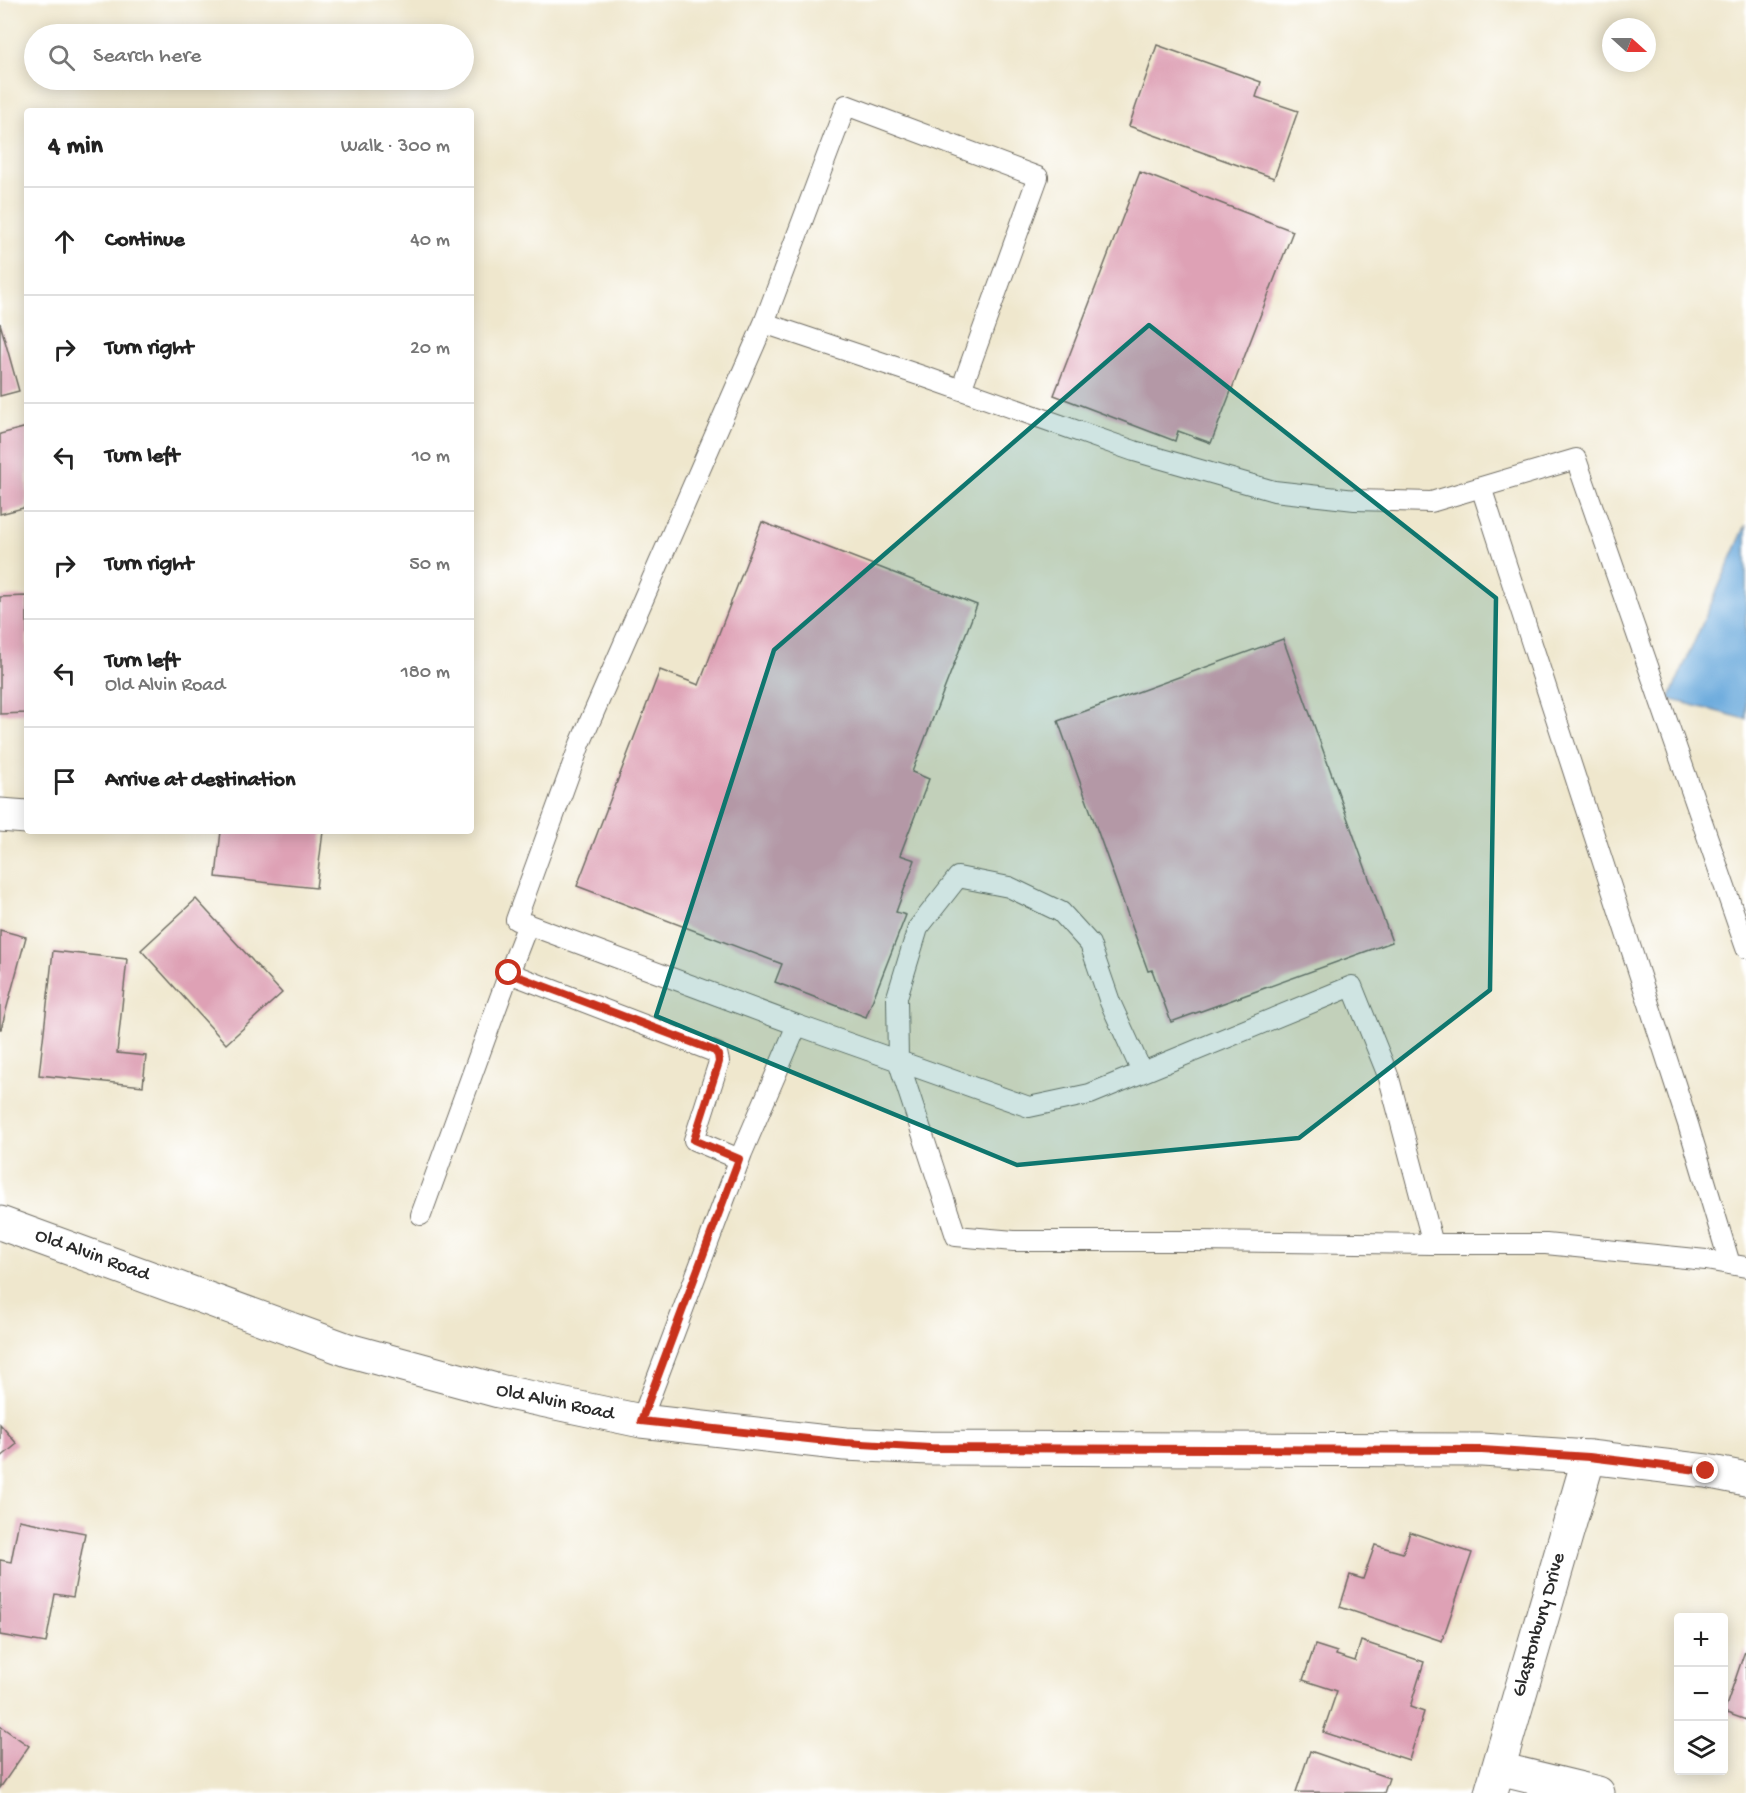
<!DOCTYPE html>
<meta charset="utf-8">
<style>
:root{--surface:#fff;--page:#f2f2f2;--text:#222;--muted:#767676;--line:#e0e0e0}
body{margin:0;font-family:"Gochi Hand",sans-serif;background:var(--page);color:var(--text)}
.controls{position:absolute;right:18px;bottom:18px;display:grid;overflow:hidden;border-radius:6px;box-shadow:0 3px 15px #0003}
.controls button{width:54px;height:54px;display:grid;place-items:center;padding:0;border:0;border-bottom:2px solid var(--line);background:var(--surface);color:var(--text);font:30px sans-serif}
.compass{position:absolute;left:1602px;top:18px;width:54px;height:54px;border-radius:50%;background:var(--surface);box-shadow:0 3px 15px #0003;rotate:111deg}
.stop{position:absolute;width:18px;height:18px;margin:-14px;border:4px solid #c8321e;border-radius:50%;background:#fff}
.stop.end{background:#c8321e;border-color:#fff;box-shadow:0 2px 6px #0008}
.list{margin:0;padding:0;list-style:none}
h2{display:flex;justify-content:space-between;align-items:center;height:78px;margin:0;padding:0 24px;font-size:26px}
h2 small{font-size:20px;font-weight:400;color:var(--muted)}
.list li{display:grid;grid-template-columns:39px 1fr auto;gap:18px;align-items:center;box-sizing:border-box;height:108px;padding:0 24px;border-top:2px solid var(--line)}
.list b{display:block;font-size:22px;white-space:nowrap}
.list p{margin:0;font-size:20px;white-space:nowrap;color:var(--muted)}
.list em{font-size:20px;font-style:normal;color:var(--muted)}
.icon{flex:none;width:33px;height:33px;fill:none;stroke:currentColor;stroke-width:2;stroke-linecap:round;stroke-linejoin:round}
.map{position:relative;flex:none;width:1746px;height:1793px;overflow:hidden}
.search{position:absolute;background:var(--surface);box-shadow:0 3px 15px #0003;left:24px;top:24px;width:450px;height:66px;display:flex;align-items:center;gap:15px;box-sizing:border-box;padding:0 21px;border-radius:33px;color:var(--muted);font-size:22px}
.panel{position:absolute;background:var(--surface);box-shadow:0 3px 15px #0003;left:24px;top:108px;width:450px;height:726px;border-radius:6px}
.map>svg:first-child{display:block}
.water{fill:#68a8db;stroke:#4a6a83;stroke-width:1.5}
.building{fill:#dea1b5}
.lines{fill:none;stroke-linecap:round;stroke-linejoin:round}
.service-casing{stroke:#706d64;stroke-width:22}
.minor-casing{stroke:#706d64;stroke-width:35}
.tertiary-casing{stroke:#706d64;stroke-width:35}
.service{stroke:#fff;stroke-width:20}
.minor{stroke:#fff;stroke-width:33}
.tertiary{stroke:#fff;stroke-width:33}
.route{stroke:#c8321e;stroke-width:8}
.marked{fill:#0f766e;fill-opacity:0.2;stroke:#0f766e;stroke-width:4.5;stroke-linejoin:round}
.labels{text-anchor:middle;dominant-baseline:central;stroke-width:4.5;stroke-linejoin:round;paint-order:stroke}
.street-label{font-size:20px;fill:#2b2b2b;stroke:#fff}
</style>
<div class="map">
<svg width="1746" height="1793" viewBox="0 0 1746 1793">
<rect width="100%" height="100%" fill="#fff"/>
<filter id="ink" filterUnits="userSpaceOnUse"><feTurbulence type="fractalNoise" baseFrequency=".0167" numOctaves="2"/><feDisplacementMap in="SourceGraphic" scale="12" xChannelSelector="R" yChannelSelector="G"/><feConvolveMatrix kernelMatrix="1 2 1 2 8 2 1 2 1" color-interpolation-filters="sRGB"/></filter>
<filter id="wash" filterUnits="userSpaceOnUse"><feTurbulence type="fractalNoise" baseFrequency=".008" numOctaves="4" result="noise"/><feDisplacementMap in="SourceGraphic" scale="24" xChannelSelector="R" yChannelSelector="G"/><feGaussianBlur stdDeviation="1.35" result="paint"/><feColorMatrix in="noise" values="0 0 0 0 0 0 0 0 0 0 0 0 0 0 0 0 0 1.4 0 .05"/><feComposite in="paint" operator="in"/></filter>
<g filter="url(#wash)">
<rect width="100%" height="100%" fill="#efe7cd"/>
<!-- water -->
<path class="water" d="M1746,525V719L1669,699Z"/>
<g id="blocks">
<!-- building -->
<path class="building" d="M1157,45L1261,82L1256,97L1298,111L1274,178L1129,126Z
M1140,172L1293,231L1211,443L1178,431L1175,441L1054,395Z
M0,323L19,391L0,396Z
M27,427V507L0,514V434Z
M762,522L977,605L912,772L929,779L900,855L915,860L896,912L906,915L866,1017L775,982L782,964L577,886L660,670L699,685Z
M27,596V713L0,714V597Z
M1283,639L1392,942L1171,1022L1152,970L1148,971L1058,721Z
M221,831H323L316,888L216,877Z
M196,899L282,993L226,1044L141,950Z
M0,930L26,937L1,1029H0Z
M53,951L127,959L117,1053L146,1056L143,1086L39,1075Z
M0,1424L17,1444L0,1458Z
M19,1520L85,1533L73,1597L55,1594L46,1643L0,1635V1560L11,1562Z
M1410,1532L1472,1553L1442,1641L1340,1607L1350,1575L1363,1579L1375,1545L1403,1553Z
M1361,1641L1424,1662L1410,1707L1424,1712L1409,1760L1323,1732L1337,1691L1303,1680L1315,1645L1337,1652L1336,1655L1355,1661Z
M1746,1648V1720L1724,1712Z
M0,1726L29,1746L0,1788Z
M1310,1751L1389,1778L1384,1793L1296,1792Z"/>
</g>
</g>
<g filter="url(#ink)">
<use href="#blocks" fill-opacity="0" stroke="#706d64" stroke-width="1.5"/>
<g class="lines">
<!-- service casing -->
<g class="service-casing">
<path id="service" d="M764,323L846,105L1038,177L961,390
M1481,487L1688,1124L1730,1264
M509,973L528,924
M797,1025L516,920L580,744L764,323L925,377L1134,451L1274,491L1355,500L1431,502L1576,459L1746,948
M1142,1072L1110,1002L1090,944L1061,912L1009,887L958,877L918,928L897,997L898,1060L956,1236L1014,1241H1196L1433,1244
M421,1215L509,973L717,1053L719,1062L694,1140L739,1159
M641,1421L742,1153L797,1025L1029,1107L1090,1094L1352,986L1389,1078L1433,1244H1546L1706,1260L1746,1267"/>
</g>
<!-- minor casing -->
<g class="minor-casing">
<path id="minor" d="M0,815L27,817
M1499,1769L1598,1793
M1491,1793L1589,1457"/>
</g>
<!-- tertiary casing -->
<g class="tertiary-casing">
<path id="tertiary" d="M0,1223L348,1350L499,1391L641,1421L845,1444L929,1448L1482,1450L1589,1457L1706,1471L1746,1479"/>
</g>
<!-- service -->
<use href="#service" class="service"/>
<!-- minor -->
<use href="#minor" class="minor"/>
<!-- tertiary -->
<use href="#tertiary" class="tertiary"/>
</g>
</g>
<g class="lines" filter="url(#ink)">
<!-- route -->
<path class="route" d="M509,973L715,1051L718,1055L719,1062L694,1140L739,1159L641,1421L845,1443L930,1448L1482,1450L1589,1457L1706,1471"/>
</g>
<!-- marked area -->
<path class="marked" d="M1149,325L1496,598L1490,990L1299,1138L1017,1165L656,1016L774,650Z"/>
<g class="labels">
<!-- street labels -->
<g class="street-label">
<text transform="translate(92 1256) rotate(20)">Old Alvin Road</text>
<text transform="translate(555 1403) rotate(12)">Old Alvin Road</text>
<text transform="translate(1540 1625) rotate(-74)">Glastonbury Drive</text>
</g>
</g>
</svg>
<div class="controls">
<button>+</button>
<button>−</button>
<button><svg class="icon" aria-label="layers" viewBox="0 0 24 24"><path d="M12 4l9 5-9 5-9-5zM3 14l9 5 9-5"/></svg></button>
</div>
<svg class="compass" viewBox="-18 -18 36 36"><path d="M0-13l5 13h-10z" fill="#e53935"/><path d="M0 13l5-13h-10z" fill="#767676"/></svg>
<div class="stop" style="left:509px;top:973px"></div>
<div class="stop end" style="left:1706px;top:1471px"></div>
<div class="search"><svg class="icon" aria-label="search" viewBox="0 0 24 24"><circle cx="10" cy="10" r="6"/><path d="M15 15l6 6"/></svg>Search here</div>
<section class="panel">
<h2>4 min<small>Walk · 300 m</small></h2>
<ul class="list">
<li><svg class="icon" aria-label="ahead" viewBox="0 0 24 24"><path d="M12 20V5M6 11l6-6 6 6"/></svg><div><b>Continue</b></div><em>40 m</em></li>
<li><svg class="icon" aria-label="right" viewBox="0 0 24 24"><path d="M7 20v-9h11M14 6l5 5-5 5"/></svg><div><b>Turn right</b></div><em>20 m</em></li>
<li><svg class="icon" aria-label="left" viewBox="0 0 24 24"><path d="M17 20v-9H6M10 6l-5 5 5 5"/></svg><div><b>Turn left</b></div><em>10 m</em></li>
<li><svg class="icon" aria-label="right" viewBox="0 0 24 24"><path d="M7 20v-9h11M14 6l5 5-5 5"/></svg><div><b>Turn right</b></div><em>50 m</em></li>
<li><svg class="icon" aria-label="left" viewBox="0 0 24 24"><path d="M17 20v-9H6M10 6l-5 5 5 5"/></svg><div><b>Turn left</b><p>Old Alvin Road</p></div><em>180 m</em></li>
<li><svg class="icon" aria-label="arrive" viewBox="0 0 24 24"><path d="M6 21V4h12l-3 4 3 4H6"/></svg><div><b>Arrive at destination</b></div></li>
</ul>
</section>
</div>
